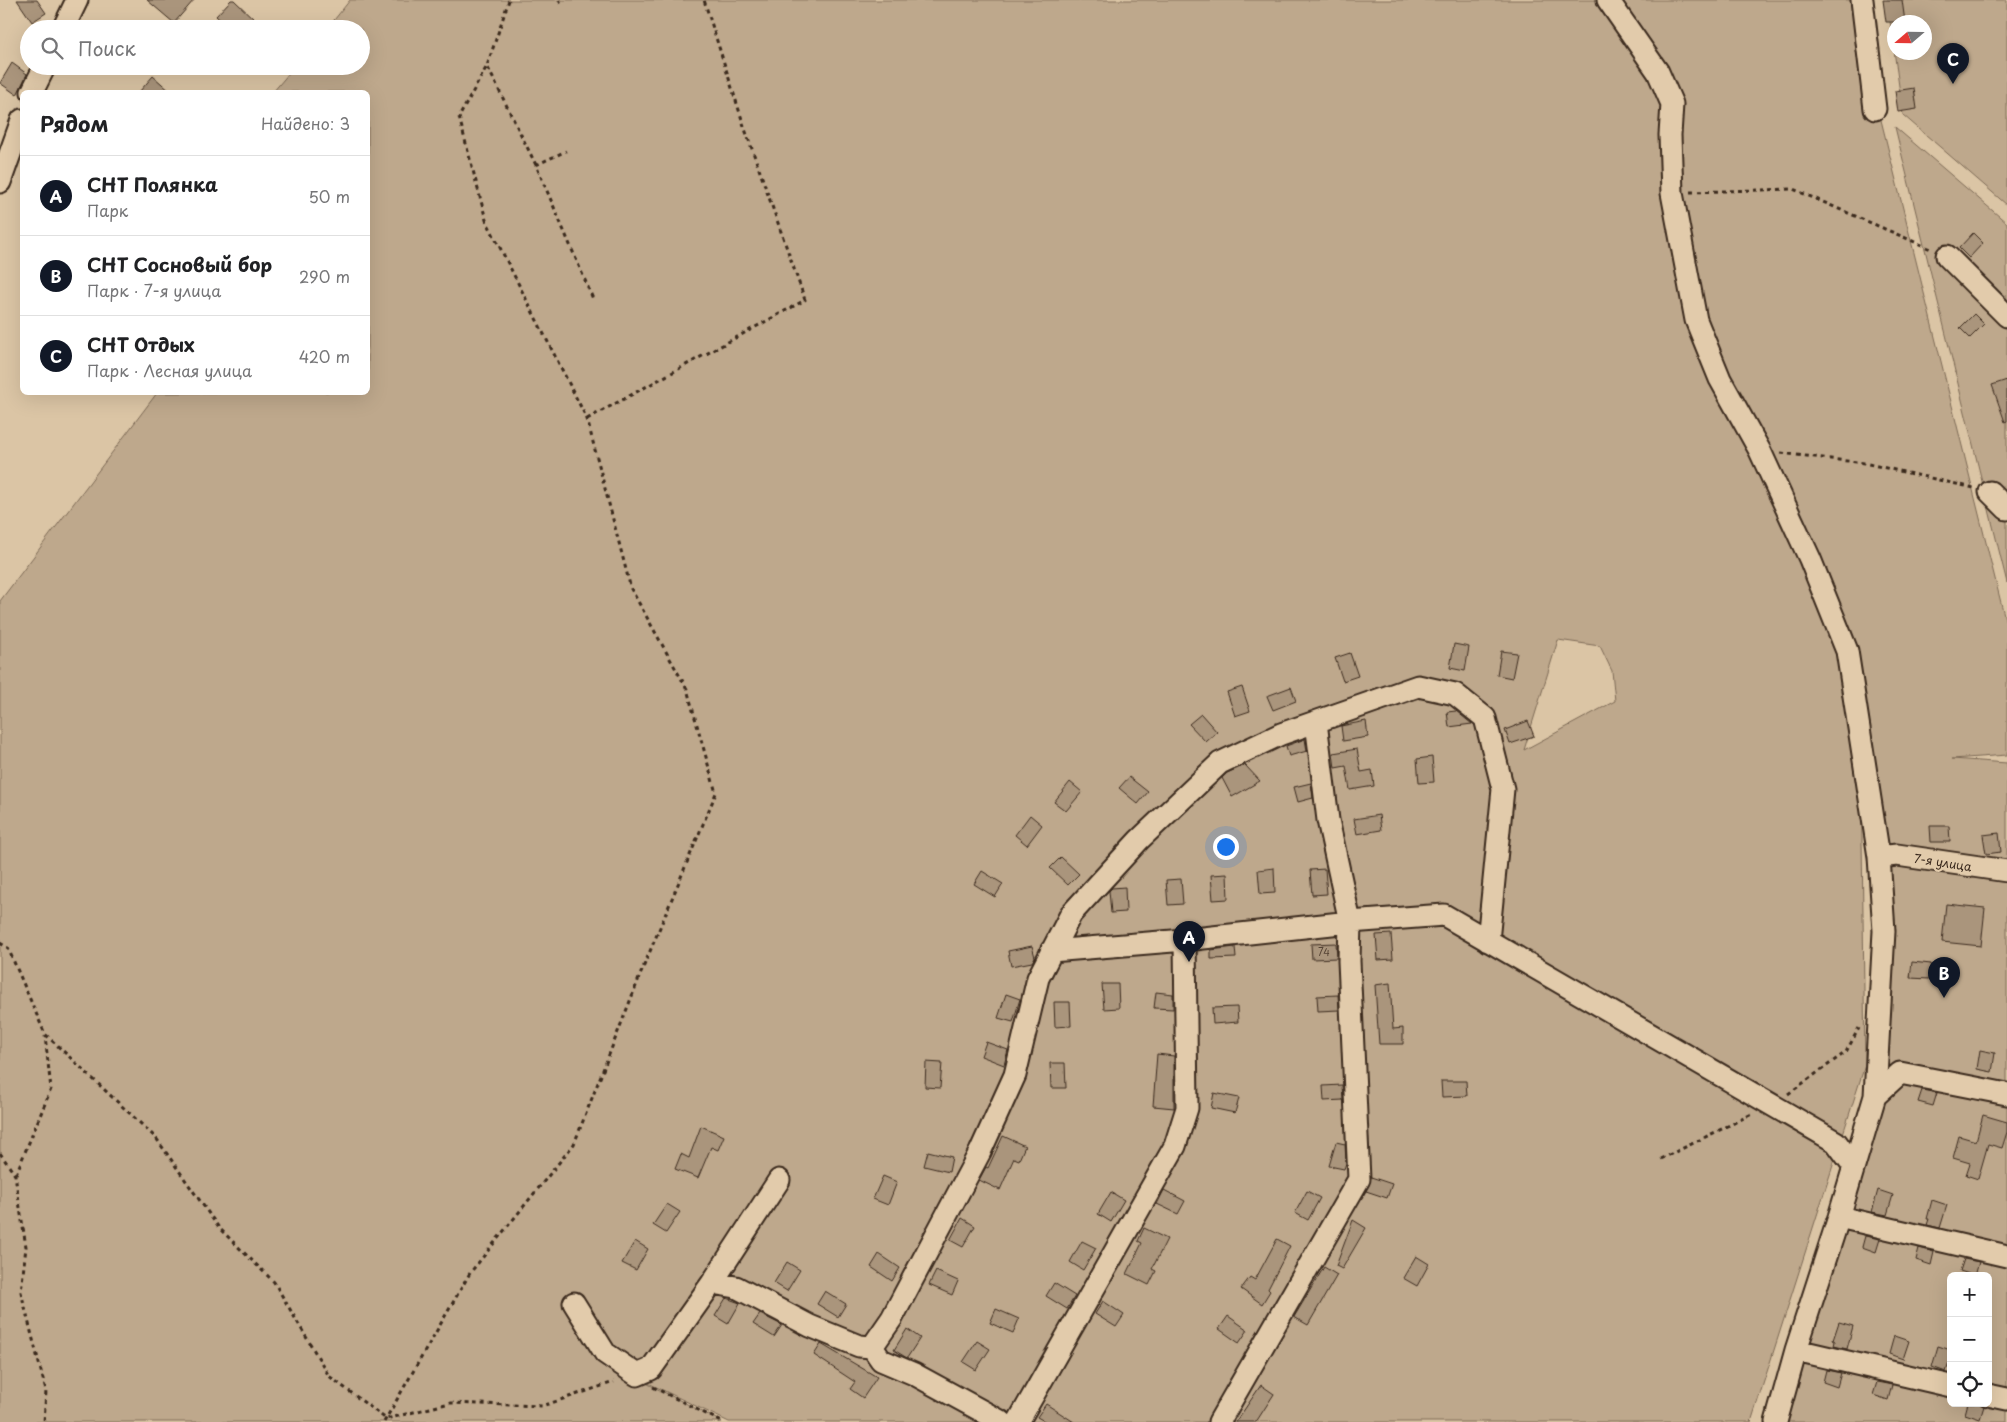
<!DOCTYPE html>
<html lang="ru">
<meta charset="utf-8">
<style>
:root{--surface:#fff;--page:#f6f6f6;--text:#202124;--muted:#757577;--line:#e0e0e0;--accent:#111827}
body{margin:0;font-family:"Playpen Sans",sans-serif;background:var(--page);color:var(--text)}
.controls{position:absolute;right:15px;bottom:15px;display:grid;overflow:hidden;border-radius:8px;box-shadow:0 5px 20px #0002}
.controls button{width:45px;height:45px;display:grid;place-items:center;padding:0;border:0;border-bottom:1px solid var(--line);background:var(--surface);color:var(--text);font:25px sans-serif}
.compass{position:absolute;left:1887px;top:15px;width:45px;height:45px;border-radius:50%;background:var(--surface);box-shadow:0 5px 20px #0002;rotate:250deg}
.you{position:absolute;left:1225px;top:846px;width:18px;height:18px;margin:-12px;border:4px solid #fff;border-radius:50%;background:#1a73e8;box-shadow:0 0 0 8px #1a73e833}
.badge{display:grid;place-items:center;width:32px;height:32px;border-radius:50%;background:var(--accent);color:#fff;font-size:16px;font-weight:700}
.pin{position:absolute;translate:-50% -41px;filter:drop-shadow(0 1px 2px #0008)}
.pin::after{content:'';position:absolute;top:26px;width:18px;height:15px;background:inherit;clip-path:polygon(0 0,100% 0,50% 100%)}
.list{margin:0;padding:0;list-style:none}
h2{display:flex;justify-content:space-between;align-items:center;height:65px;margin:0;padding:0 20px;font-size:21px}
h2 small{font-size:16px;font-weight:400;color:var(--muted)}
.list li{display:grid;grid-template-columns:32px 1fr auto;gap:15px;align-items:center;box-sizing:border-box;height:80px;padding:0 20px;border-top:1px solid var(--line)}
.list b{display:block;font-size:19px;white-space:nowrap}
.list p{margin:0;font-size:16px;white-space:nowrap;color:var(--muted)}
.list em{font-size:16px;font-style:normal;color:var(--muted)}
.icon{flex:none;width:28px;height:28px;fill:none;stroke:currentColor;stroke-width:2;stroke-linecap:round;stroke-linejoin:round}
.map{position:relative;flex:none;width:2007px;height:1422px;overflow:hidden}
.search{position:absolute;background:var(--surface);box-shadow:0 5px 20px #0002;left:20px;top:20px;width:350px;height:55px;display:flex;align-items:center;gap:12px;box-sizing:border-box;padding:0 18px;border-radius:28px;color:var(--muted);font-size:19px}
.panel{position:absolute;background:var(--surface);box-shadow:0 5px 20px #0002;left:20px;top:90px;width:350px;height:305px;border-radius:8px}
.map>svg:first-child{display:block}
.green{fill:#bea88c;stroke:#7c6955;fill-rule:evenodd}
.building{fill:#aa957c;stroke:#3b2a1e}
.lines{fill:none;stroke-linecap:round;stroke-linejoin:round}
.minor-casing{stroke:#3b2a1e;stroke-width:25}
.path{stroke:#3b2a1e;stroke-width:3;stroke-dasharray:4 4;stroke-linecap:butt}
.minor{stroke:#e2cbab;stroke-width:21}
.labels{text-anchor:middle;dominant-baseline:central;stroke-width:4.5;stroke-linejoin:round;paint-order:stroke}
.number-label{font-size:10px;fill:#574536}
.street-label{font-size:12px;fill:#3b2a1e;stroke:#e2cbab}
</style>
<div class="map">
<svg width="2007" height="1422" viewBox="0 0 2007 1422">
<rect width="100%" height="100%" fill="#dbc5a5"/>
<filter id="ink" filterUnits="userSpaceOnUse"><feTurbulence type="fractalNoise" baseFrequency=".02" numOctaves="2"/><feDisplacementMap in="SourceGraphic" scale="10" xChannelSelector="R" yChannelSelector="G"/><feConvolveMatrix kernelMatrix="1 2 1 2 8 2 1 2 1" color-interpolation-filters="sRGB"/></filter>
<g filter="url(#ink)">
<!-- green -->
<path class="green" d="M350,0H1867L1881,120L2007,627V755L1952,759L2007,763V1422H1771L1886,1091L1876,904L1861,765L1865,1065L1751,1422H729L615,1367L722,1422H0V601L157,393L368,392V92H273L295,66H361V29H327ZM1558,640L1600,646L1612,671L1615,701L1524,750ZM1951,1276H1988V1403H1951Z
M1887,0H2007V205L1903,115ZM1894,22H1924V52H1894Z
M1895,127L2007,223V583Z"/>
<!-- building -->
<path class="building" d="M17,0H37L46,13L32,22Z
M147,0H194L174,23Z
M231,0H234L256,21L249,29H230L216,16Z
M1883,0H1902L1905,22H1886Z
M12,63L27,74L17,95L0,83Z
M153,76L171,92H139Z
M1914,88L1917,109L1898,112L1895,91Z
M1973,233L1983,243L1969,258L1959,248Z
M1974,314L1984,324L1970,338L1960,328Z
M2007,380V421L2005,422L1992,385Z
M1454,644L1469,647L1465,671L1450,668Z
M1501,651L1517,653L1512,678L1497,675Z
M1350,653L1358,676L1343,681L1335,658Z
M1242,687L1250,711L1235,716L1227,692Z
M1291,687L1296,701L1273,710L1267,696Z
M1456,711L1472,724L1449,727L1447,712Z
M1201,714L1217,732L1206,742L1189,724Z
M1366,721L1368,737L1343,741L1341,726Z
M1528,721L1534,736L1510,744L1505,730Z
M1305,739L1307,751L1289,756L1286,746Z
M1357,749L1361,772L1372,770L1374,786L1350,790L1346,766L1335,768L1333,753Z
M1432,757L1434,782L1419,783L1417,759Z
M1245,765L1260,781L1232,797L1222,778L1227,773Z
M1129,777L1148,792L1138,804L1119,788Z
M1070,782L1082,792L1066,811L1054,802Z
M1311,783L1313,798L1298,802L1294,787Z
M1030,815L1042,825L1027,845L1015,835Z
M1379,815L1381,830L1357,834L1354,819Z
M1930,826H1949L1950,842H1931Z
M1999,833L2001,852L1986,854L1983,835Z
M1061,857L1079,874L1068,885L1050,868Z
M1274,868L1275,893L1260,894L1258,870Z
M1325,869L1327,894L1312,895L1310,870Z
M982,871L1003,884L995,897L974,884Z
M1227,874L1228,899L1213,900L1211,875Z
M1181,879L1183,904L1168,905L1166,880Z
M1125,887L1126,912L1111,913L1109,891L1112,888Z
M1946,904L1985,908L1981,946L1942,942Z
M1391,934L1393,959L1378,960L1376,935Z
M1336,943L1337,958L1312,959L1311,944Z
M1032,946L1035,957L1032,962L1011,966L1008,951Z
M1235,947L1236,958L1211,959V950Z
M1912,962L1931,964L1929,979L1910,978Z
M1390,983L1393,1029L1403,1028V1044H1379L1375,985Z
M1102,984H1118L1119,1008L1104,1009Z
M1156,992L1173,994V1009L1154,1008Z
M1006,994L1020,999L1013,1022L998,1018Z
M1338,995L1339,1010L1318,1011L1317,996Z
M1054,1002H1070L1071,1026L1055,1027Z
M1237,1007L1238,1022L1213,1024L1212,1008Z
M986,1042L1008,1050L1004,1065L981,1056Z
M1980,1050L1995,1053L1992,1072L1977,1069Z
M1157,1054L1174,1056V1108L1153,1106Z
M926,1062L942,1063L940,1088L925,1087Z
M1050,1063H1065L1066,1088H1051Z
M1441,1081H1466L1467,1096L1442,1097Z
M1342,1085L1343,1100L1324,1101L1323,1086Z
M1922,1090L1937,1093L1933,1106L1918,1102Z
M1214,1093L1239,1098L1235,1113L1211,1108Z
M1983,1115L2007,1122V1132L2002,1148L1988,1144L1978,1179L1966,1175L1970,1163L1953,1158L1959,1136L1976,1141Z
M701,1126L724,1136L718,1150L711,1147L698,1178L675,1169L681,1154L689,1158Z
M1003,1136L1025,1146L1019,1160L1014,1158L1000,1190L979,1180L986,1167L988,1168Z
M1336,1142L1345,1144L1346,1163L1344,1169L1329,1166Z
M928,1151L952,1157L949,1172L924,1166Z
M883,1176L897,1182L888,1205L873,1199Z
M1371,1177L1392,1184L1387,1198L1366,1191Z
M1164,1190L1185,1201L1178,1214L1157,1204Z
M1878,1190L1893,1195L1887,1215L1872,1212Z
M1307,1191L1320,1198L1308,1220L1295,1213Z
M1111,1192L1124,1200L1111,1222L1098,1214Z
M1932,1200L1947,1205L1940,1228L1927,1225L1929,1219H1927Z
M667,1204L680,1212L666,1233L653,1225Z
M962,1218L975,1226L963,1247L950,1240Z
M1353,1220L1366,1228L1342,1269L1336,1266Z
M1144,1228L1167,1239L1152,1269L1156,1271L1149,1285L1127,1274L1142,1243L1138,1241Z
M1865,1236L1880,1239L1876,1252L1862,1247Z
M1277,1239L1290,1246L1268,1289L1270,1291L1262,1304L1241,1289L1250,1277L1255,1280Z
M635,1241L648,1249L636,1270L622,1263Z
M1082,1241L1096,1248L1083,1270L1070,1262Z
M1919,1248L1934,1252L1931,1265L1916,1260Z
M879,1254L900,1268L892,1281L871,1267Z
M1416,1256L1429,1264L1417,1286L1403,1278Z
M1964,1259L1979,1262L1975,1276L1960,1271Z
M787,1262L800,1270L787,1291L774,1283Z
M1324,1267L1337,1275L1308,1325L1294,1317Z
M936,1271L958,1281L952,1295L929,1285Z
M1054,1283L1075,1296L1067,1309L1046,1296Z
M825,1291L846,1304L838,1317L817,1304Z
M726,1298L740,1303L728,1324L715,1316Z
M1103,1301L1124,1315L1116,1327L1095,1314Z
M996,1309L1019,1319L1013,1333L990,1323Z
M760,1314L782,1325L774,1337L753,1324Z
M1228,1316L1248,1330L1239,1343L1219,1329Z
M1839,1322L1853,1326L1847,1349L1834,1346L1835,1341L1833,1340Z
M907,1329L920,1338L907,1358L894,1350Z
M1894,1336L1909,1341L1903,1359L1889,1354Z
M977,1341L990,1349L976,1370L963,1362Z
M821,1344L877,1377L863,1398L850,1389L855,1382L814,1355Z
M1938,1346L1951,1350V1357L1946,1372L1932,1367Z
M1826,1370L1841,1373L1837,1387L1823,1382Z
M1877,1382L1892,1385L1888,1400L1873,1395Z
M1261,1385L1274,1394L1256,1422H1236Z
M1968,1403H1979L1984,1406L1980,1419L1965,1414Z
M1046,1404L1074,1422H1046L1037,1417Z"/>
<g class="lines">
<!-- minor casing -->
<g class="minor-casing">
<path id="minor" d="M1608,0L1658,72L1672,104L1670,135L1672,193L1696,320L1720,379L1760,451L1810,559L1847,651L1879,857L1884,931L1875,1096L1839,1217L1796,1350L1776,1422
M1862,0L1875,109
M63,29L77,0
M32,92L45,66
M0,182L22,120
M1947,256L2007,316
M1990,492L2007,509
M1879,857L1897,855L2007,871
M1051,951L1185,940L1350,922L1444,915L1836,1142L1853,1165
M1875,1096L1900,1073L2007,1094
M1839,1217L2007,1256
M712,1283L779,1180
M574,1303L605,1353L637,1375L651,1369L712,1283L736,1287L810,1326L859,1346L872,1347L881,1360L914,1374L1002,1422
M872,1347L892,1318L980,1152L1015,1075L1038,978L1071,914L1139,840L1220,763L1281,734L1418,686L1455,694L1485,718L1503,789L1488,941
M1796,1350L1951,1386
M1988,1395L2007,1399
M1018,1422L1175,1146L1187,1108L1185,940
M1219,1422L1359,1179L1349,961L1350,922L1328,820L1316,722"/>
</g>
<!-- path -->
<path class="path" d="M509,0L487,66L536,165L593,299
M559,0L563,7
M536,165L566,151
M1690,192L1793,189L1931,249
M587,419L805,300L745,129L704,0
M1781,453L1864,463L1974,488
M0,943L8,948L45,1034L156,1138L219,1228L274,1282L329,1376L386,1419L450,1403L542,1406L614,1382
M1788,1094L1846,1052L1859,1028
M0,1153L15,1175L26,1247L21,1292L46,1391L44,1422
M1661,1159L1752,1114
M16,1174L51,1089L45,1036
M653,1387L722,1422
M384,1422L470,1273L574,1144L643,968L716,793L687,689L631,589L587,419L486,220L459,117L487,66"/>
<!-- minor -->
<use href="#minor" class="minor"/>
</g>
</g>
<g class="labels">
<!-- number labels -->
<g class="number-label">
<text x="1324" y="951">74</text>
</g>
<!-- street labels -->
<g class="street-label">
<text transform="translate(1943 862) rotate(9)">7-я улица</text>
</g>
</g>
</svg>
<div class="controls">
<button>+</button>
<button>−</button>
<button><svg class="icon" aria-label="locate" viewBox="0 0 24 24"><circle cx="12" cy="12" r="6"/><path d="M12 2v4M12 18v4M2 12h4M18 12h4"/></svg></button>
</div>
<svg class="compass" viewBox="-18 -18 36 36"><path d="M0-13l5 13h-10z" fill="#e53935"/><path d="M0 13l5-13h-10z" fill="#757577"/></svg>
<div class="you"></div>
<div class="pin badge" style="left:1189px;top:962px">A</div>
<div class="pin badge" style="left:1944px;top:998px">B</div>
<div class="pin badge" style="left:1953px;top:84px">C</div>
<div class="search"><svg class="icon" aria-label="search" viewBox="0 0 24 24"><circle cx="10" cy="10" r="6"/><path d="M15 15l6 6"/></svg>Поиск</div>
<section class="panel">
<h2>Рядом<small>Найдено: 3</small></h2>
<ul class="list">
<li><span class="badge">A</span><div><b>СНТ Полянка</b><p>Парк</p></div><em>50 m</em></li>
<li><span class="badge">B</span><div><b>СНТ Сосновый бор</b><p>Парк · 7-я улица</p></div><em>290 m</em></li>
<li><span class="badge">C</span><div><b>СНТ Отдых</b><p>Парк · Лесная улица</p></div><em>420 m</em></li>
</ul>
</section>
</div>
